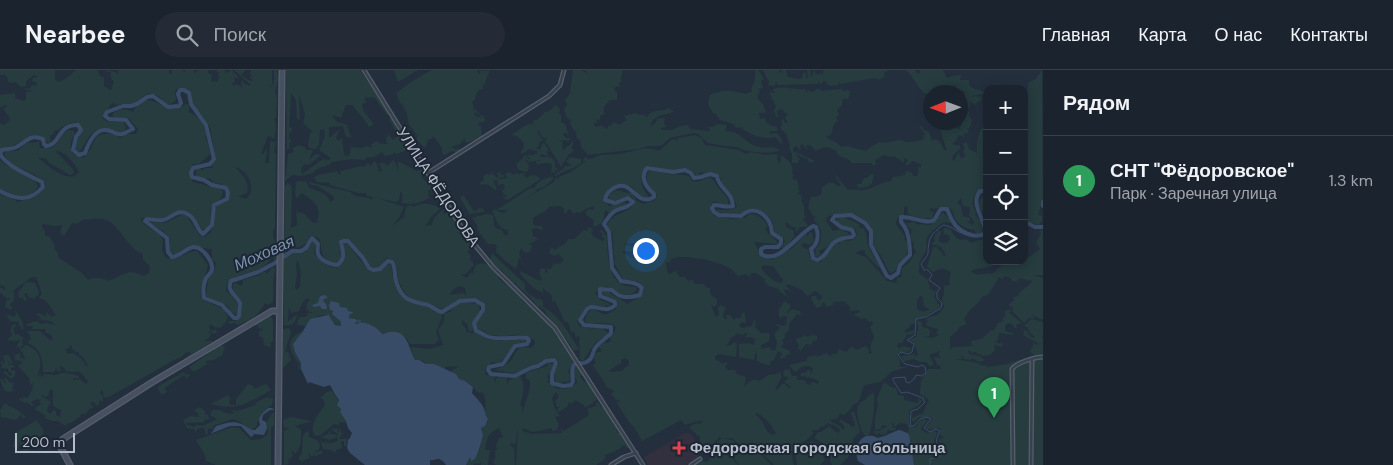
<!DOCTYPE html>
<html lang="ru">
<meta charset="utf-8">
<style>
:root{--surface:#1b232e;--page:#242b36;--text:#f1f3f6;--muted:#a0a4aa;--line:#39404a;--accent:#db2777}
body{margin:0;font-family:"DM Sans",sans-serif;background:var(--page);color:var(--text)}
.controls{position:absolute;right:15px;top:15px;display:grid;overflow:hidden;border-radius:10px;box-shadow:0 2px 12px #0003}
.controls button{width:45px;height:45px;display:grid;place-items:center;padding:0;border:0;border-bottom:1px solid var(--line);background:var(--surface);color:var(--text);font:25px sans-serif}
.compass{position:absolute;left:923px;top:15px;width:45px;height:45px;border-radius:50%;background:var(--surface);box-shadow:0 2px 12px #0003;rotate:269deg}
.scale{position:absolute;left:15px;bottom:12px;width:60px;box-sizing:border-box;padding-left:5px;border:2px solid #b4bcc9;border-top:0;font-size:14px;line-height:18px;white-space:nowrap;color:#b4bcc9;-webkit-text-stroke:4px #1d2633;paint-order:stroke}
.you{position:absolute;left:645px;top:180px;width:18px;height:18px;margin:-12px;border:4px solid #fff;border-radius:50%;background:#1a73e8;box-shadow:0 0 0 8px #1a73e833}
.badge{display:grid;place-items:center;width:32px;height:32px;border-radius:50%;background:var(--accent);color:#fff;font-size:16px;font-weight:700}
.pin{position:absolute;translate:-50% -41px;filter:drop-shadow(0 1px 2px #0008)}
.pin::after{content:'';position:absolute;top:26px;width:18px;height:15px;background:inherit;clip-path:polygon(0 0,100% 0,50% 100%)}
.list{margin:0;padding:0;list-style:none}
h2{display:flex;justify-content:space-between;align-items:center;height:65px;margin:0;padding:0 20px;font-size:21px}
h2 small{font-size:16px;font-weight:400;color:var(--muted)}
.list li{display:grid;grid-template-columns:32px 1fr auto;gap:15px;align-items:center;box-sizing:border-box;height:90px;padding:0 20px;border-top:1px solid var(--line)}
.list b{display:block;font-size:19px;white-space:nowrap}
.list p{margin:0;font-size:16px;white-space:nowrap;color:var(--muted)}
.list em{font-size:16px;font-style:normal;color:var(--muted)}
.icon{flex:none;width:28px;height:28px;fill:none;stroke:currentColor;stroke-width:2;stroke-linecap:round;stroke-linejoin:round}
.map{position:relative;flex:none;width:1043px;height:395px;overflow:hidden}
header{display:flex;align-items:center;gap:30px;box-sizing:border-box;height:70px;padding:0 25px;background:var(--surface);border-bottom:1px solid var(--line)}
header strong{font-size:24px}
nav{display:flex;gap:28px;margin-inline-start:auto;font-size:18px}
.search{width:350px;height:45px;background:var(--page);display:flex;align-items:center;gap:12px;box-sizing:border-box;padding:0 18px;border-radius:28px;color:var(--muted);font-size:19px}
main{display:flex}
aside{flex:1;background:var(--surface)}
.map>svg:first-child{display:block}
.medical{fill:#32303f}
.green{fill:#263c3f;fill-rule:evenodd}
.water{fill:#394c67}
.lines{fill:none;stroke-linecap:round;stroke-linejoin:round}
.stream{stroke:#394c67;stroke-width:1}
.river{stroke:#394c67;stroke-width:4}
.street-casing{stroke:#565f6c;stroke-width:5}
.secondary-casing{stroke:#565f6c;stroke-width:7}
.street{stroke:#38414e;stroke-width:2.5}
.secondary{stroke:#465061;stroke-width:4.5}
.health-dot{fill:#e0444e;stroke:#1d2633;stroke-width:2}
.labels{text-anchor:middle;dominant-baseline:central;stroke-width:4;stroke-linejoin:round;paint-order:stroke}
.street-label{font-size:15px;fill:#b4bcc9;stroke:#1d2633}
.poi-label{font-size:15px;font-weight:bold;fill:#b4bcc9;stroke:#1d2633;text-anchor:start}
.water-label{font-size:16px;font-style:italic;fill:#7c92b1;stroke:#1d2633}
</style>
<header>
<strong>Nearbee</strong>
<div class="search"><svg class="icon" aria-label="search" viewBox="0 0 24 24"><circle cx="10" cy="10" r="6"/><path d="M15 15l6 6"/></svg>Поиск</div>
<nav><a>Главная</a><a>Карта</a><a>О нас</a><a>Контакты</a></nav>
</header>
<main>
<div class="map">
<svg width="1043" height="395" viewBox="0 0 1043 395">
<rect width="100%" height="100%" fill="#242f3e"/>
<!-- medical -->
<path class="medical" d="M685,363L691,364L701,380L698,388L686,395H648L644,387Z"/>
<!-- green -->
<path class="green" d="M0,0H55V9L58,12L66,9L76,0H97L101,7H104V16L111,20L114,12L111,8V2H108L105,0L116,2V4L118,3V0H169V3L172,4V0H183L184,3L186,0H194V3L199,0H208V3L212,5L211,11L218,12V9L220,7L218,6L219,2H217V0H225L226,3L232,0L239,8H234L235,11L232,14L234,16L236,14L243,17L241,13L242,10L244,12L243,13L250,16L251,15L234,0H245V1L241,5L250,11H253L250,7L252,5L249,3L251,2V0H272V15L270,16H272L274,12V0H277L278,9L275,22L277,28L276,48H274C277,54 276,63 274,69L269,66L267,67C266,74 262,78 262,84H264L266,78L267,82L265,92L267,94L269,92L270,71L276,72L274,81L276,85L275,157L273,161V167L275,173L276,189L274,191L273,187H271C266,204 238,201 227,213L226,220L237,233V244L235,245L230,241L229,237C222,232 212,231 206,226L208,209L213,203L216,193L212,189V179C192,179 197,168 176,184L170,183V169L163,161L148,152L165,153L181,145H186L200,166L205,167C220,156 211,146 217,134L227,131L230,123L222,114L213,113L211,109L196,107V99L199,98L202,101L205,98H213L212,94L216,90L210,57L192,32L189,21L184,18H178L175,21L176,30L169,35C163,33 160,25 153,24C145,22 141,29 136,33C130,36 122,33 116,35L112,33L102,48L106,51L123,52L126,56L125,60L119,63C109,56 95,58 88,68C85,73 83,78 79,82L76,80L75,74L82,61C79,46 65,54 58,60H55L53,64L50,66L51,71L48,73L44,69L32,65L14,75L0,80V53L4,55L8,52L10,48L3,39L8,36L5,35L0,38V25L15,23V28L24,31L26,30V22L33,21L23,19L30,18L32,15L37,16V13L32,11L33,8L38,7L34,5L26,11V16L21,17L16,12L9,13L6,5H0ZM235,97C248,100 258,120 246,129L238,126L247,123C250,111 242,105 235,97Z
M286,0H360L390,44L387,45L374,27L364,28L367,32L362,34L364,42L374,54L369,57C364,48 358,44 353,35H346L341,48L332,45L336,51L347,55L351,67H346L343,56L329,57V68L340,59L336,68L338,71L342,68L344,85L349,86L351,77L361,78L367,76L371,78L372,74L376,71L381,74H387L386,68L389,64L393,70L398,66L389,49L391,47L408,75L405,81L396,84L394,82L393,84L385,86L382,82L374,87H367L364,90L352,89L331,92V94L317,99L311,104L300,106L293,105L285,111L288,84L294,82L292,78L299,75L305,77L306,80H313L309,90L316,84L321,85L309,95L305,94L301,98L302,104L323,89L329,90L331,88L319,80L325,66L324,59L320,60L319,74L316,79L309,78L308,74L310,63L313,62L303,53L305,44L299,25L300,50L297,48L296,30L291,23L289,58L292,57V61L289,63V69L292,71L289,73L290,79H287Z
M394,0H418L398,12Z
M432,0H477L479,4L481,2L478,0L486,1L490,0L483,17L480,8L483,20L480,19L476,24L475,30L472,31L474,41L476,39L478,43L481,44L479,45L475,42L474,45L479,47L482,45L485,46L482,47L485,48V51L479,53L478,55L481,56L482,66L468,73L464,71L465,70L466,67L459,75H456L450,78H454L456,80L458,78L460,80L457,83L452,81L444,85L442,83V78L434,67L428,70L426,76L424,77L417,70V66L409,54L405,37L404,42L403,35L400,33L396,23L414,10Z
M573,0H581L590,5L584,0H623L621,8L622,11L619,13L621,20L619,16L614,18L617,23V30H610L604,37V44L600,46V51L598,49L596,51L599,53H593L596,57L601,55L607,59L608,56L612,55L613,52L619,55L627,50L624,46L636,43L639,45H644L647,47C652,38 661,43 669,38L674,42L658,46L652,51L651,57L656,52L658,48L661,49L664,47L665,49L664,52L666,57L661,58V60H672L680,56L688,55L690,59L710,61V59L707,57H712L717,54L726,55L727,58L725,61C744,62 744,74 760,77C768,79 773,75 780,80C773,85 752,82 743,80C741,79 738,77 736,77C727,76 717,75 708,73L698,64L694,63L670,68L661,76H648L638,79L588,85L581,77L580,70L577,69L576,62L573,59L570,53L572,51L568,49L564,41L565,37L567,35L565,30L570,23Z
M755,0H758L764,9L761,11L763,18L758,19L760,21L757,27L763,35L766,41L765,43H759L760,49L764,48L766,50V54L768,52L769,55L777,57L778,61H770V64L777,63L781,68L783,75L775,67C766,71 746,64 741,57L737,58L733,54L720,50L716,44L713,43L708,34L710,25C724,18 733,21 746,24L749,22H752L751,18C756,12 755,7 755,0Z
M763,0H780L779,2L781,3L782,0H786L788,7L800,9L803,6V3H806V8H808L807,0H810L811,7L814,0L817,5L821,3L822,5L824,0H889L884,3L885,6L880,10L874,8L840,14L839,11L838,15L830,16L824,10L821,15L819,11L818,14L778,15L776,12L774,16L768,15L769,12Z
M906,0H915L917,3L919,4L920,0H943L947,8L952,6L961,5L960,10H969V15C975,21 980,19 986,23L984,25L981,24L972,26L982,27L979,33L977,31L976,35L970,32V38L966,36L964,37L966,41L970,42L969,46L972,50L970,57L967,59L969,61L968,63L963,64L966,67L958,65L957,69L952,74L960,76V79L953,85L952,89L954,91L959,82L960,88L965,87V84L963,82L965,77L963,76L964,73H967L969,79L977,83C977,75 977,62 983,56L987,63V119H980C973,125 970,134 976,142L975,145C981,150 982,154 982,161L980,164L976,163L974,160C966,159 956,154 954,146C952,142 954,142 951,139C944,133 937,141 930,138V141L934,143L932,148H921L909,145L907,142L908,136L904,137V145L899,146L896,152L897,156L905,166L904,169L908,173C907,182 908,187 899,192L897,199L891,204C886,199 886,194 882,188C880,183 875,180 874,174C872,170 874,164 872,159C864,144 842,140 827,147L826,151L833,161L840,159L850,164L836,169L827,177L819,181L821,184L816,187L814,185L816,182L815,180C824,170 823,159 814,150L815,146L811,144V141L808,139L810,129L813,126L815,127L821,125L822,117L830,112L832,114L833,112L837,116H841L831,100L848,120C853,118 858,121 864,120C874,119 880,112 891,111L893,107L905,105L906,101L912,102L913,106H917L919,100L917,97H921V94L912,91L908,95H905L908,90L904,88V93L894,86L889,87L884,85L875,90L876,94L873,96L872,93H852L848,89L839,86L836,81L830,78L824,77L816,81L810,75H806L808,80L802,74L800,76L801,81L796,76L793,78V81L815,91L810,93L808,91V89L795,84L800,89L797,94L794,92L792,94V84L789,78L790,76L786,64L780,58L783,54L781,53L783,48L785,53H788L785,47L788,45L781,39L777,41L778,47H776L774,40L776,37L773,30L771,29L772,27L769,22L775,23V22L772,20C782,14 795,21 805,19L806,22H808L807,20L813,22L818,18L822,21L842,19L844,22L846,20L850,21L848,30L845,28L842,31V35L837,40L839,45L836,47L838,51L834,54L831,65L826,66C830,71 837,71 841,77L847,76L866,81C870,76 875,76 879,72C889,74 891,71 899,70C902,70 905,72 907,72C912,72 920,71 924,69L923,67L925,64L919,56H922L924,60L929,62L932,71L935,69L940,72L944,80H947L940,60L945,58L949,52L951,53V58L958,53L957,59H959L962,54L961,48L963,45L961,40V25L964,26L965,23L962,20L956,22L955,15L950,18L945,15L947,21L937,16L941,22H931L930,25L929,23L926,24C917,18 914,7 906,0ZM961,128L963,136L970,137L969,145L974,152L973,155L966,152L970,151V148L963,146L961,136L957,133Z
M1042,0L1043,129L1038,145L1042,146V151L1038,155L1024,149V26L1028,18V13L1036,9Z
M146,30C163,31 166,45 186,34L189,35V42L196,46L202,53L207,64L205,67L208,72L210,84L200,93L192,95C189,102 189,105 193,112L220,119L223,122L221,128L211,137L210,153L206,160L201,159L190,143C176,140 174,146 162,148C155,149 149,146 142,148L141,151L145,155L160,165L163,170L162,180L166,188C181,191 185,181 197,181L208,195C205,208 198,216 202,230L224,239L228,247L226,252L221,258L214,257L211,254L209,257L211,261L216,259L217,263L213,264L210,261H208L211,264L209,268L204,271H213L185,289L191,283L187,282L180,288L176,289L118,322C113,324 110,327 105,328L102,325L104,324L102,320L100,322L104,331H99V335L96,336L94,332L90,333L94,337L89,339L86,344H80L81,346L71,353H68L65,356L58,351H52L45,348L46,346L34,339L41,334L39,332L41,330L37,329L31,332L34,335L31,336L29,333H25L19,330L20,328L24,329L22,326L28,328L30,323L33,319L32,316L34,312L30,315L29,308L18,296L23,292L14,289L15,285L20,283V288L25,289L23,283L20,280L26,275C42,281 43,293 37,307L40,305L42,306V308L44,304L57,305L61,303H67L79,306V308H73V310L80,309L84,313L87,314L88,311L79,301L73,302L65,301V298L59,296L61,301H57L56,298L54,302H43C43,289 41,279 28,273L29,269L32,270L27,261H40L50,270L53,269L50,264L46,263L45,259H31L34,256H26L27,254L36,251L41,254L46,253L56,255L51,251L38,249L41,247L36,245L39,243L49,248L46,246V242L52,247L56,245L46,231L39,228L42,223L36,207H32L13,221C15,226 16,232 9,234L12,237L11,240L5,237L6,231L10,229L9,228L7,229L0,222V217L6,221L4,216L0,215V124L16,130L17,133C29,126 36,131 46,116L45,112L33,104L9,93L4,84L6,81H18C29,68 28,76 39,71L40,78H52C59,73 61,64 68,60L74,61L75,64C70,71 69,76 73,84L84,88L91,78L96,67C105,62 113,63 121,68L125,64H136L138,59L129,49L115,48L112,45C117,38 126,38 133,42L135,38ZM55,81C65,80 74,93 79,102C70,116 46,95 38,87L47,89L48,92L70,105L74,103L73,99ZM91,149C95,149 99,148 103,149C118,151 127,179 143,184V190L150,196L149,203L144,206C127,197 123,206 108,211C101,207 95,207 88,210L82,203L59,188L58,183L54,178L55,175L49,166H45V161L42,157L43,154L55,156L62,155L60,163L64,166L72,153L77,154L82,150ZM69,275L72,276V279L76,282H79V285L83,287L88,296L85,295L84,291H81L82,289L73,283L68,284L65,279L70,278ZM50,320H53V336L62,341L60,343L61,347L56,345V341L53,340L50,344L47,341L48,336L51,333L49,330L42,327V324L44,327L48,326Z
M556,35L560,39L559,43L561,45V52L565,54L569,65L565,62L563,65L566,68H571L567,72L566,70L558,71L563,72L562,79L565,80V78L570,75L573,70V75L571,78L573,79V82L568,85L561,97L545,71L548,67L544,69L538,60L537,61L543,71H540L538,77L536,78L540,80L542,74L544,73L550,82L547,81L546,82L549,84L547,86L541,84L540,87H549L550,89L551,85L553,90L555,91V97L559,100L557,101L555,99V102L551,103L552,95L550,93H542L537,95L536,91H540V90L528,92L526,89L525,90L529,95L528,101L525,102L518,99L516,94L522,89L526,84L528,89H530L531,88H529L528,86L530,84L532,86L537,83V81L529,79L524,83H521V81L523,80L524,73L517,66L511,65C518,61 525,53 533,54L534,50H537L545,42L549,41Z
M696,65L702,69L705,75L739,80L746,84L750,82L762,84L764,85L776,84L778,85L777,89L779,93L781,92L780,87L782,86C789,90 794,95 792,104L794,105L792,108L794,110H797L799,117L798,119L800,121L796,126L799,124L802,126L801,130L803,133L802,134L804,136V143L806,149L803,148V150L808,155L805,157H800L797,162L795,160L796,157H791L787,152L786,153V157L794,161V167L785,178H781L785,171L783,168L775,163L772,151L765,143L751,139L747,140L738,145L718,142L717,140H729L737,137C734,125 728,120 720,112L722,110L718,104L708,102L705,104L702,102L699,103V106H696C690,95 680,100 670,101C664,101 659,99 653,98L652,96C641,100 639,106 643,118C644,121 648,125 649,128C637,130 638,120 630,116C618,112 607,119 603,129L604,133H607L609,136L624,132L628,134L609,143L606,140C602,146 607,151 597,156H593L594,150L586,145V141L589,139L594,140V136L583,140L581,143L577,142L574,144L569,139L566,143H564V139L561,136L549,137L545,141L533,148V154L536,156H542L543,159L541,160L537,158L532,159L533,166L536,167L537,170L529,174L532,176L531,181L527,183L524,182L521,178L519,184L522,190L519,188L516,199L503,189V188L496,182L497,176L494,174H488L479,162L480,161H478L477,155L472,148L486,144L493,145L494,155L497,159H501L505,165H508V160C496,159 498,149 492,142L495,139C499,142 504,145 507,140H498V139L532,117L534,119C535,113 548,105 554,107C551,112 543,119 536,119L537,121L523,130L554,112L555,108L558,109L559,107L571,102L583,93H586L583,91L584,88L587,87L588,90L600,85L620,84L645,78L654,79L659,81L671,70L675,69L677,71L678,68Z
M570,87L581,89V93C572,100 568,99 563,102C560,103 558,105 555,106V104L562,100L565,96H571L566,91Z
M0,90C9,101 34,102 38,117C33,125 21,129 11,125C7,123 5,121 0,119Z
M393,90C399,94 397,105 397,111L398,92H400L417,101L422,100L425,103L421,107L425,111L430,112L434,119L432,122L430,119L428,121L429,128C420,133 413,135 402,133V121L400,124L399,131L396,132L367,126L366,123H358L330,115V113L317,112L314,108C320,102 329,104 337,101L340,105L341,101L361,96L364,97L368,93L371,96L374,91L377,94L379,102L382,101L379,93H385L387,96Z
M489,101L497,108L499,106L497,104L499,102L501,103L500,105H504V107L499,108L500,109L507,108L505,104L509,102L514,105L516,102L517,104L525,103V104L523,106L528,108L527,110L529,106L535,105L541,109L507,130L503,128L508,125H504L502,121L505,118L504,114H501L499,116L497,113L498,111L493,110L497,119L495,120C491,117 487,112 480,115V113L484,110L483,106L487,104L491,105Z
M652,101C665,104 677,104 689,106L692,111L697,112L710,107C715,111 715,113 718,117C723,125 729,124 728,135H724L714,131C709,136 710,140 713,145L731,149L745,148L749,144C757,143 764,149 768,156L765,159C768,165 775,167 778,174L754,172L762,187L771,190L791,179L806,164L808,166L809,163L812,162L814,171L810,175L803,173L801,176L809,180C808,186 811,189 815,192H821L837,172L840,174L841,170L849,171L855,169L857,164L855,159L842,156L837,153V149L843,147L859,154V158H863L866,163L868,176L880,197L879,198L865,184V180H861L855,183L866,187L887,211L896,213L897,208L901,207L902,198L910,192L916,181L913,177L914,174C910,169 910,165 912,159L908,157L906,153H910L914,151L916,154L931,155L943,142L953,154C944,150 942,153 935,159C925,167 927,168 926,180C925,185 919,190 919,195C919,202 922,195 918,202L928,210L930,219L933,221L936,220L934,228L937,230V233L940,235L939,238L926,246L918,249L914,254H911L909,258L905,260V263L914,260L913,264L907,265L902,273H899L897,276L899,279L902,276L911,278V281L899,283L897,285L900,291V297H907L891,302L880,312L865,315C860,321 862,333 853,335L850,340L844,345L840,343L837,349L829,350L841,357L842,360L844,359V356L839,351L840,349L853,357L855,355L854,351L852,350L853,348L850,343L854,341L860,360V363C850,367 853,377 849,386C847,390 843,391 840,395H832L830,390L831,386L828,388L823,382L821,372L814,368L818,362H821L829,356L837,363L840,361L839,358L828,353L823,357L821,356L818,360H811L814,363L805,371L799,373L804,372C801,375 797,375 798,380L803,382L806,380L804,378L806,376L814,383V380L809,377L810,371L817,373L825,390L820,395H797L795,382L791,381L794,395H774L755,376L739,374L732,368H721L719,366V368L713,374H711L707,381L700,372V366H698L689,357L696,353L700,354L703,351H697L685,355L681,350L642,371L634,357L629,352L616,332H620V331L615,329L611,323L614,322L613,320L606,317C604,308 596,303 593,295L596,293C593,289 593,286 597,282H601V279L599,277L605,272L608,273L611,271L609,267L614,263L616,257C606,249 596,256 585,252C585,246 588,241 593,239L605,245L615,240L618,232L602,224L603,221H608C614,228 622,228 627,234L641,226L645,220C641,210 633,210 624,211L614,192L615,188C611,178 617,164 607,156C612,141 630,145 635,131L631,126L612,131L609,129V125C621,115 620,124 632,123L637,131L644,134L655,130L657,125C651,118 644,112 648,102ZM633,173C639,178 645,178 641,188H633L623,183V181L631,182L635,181L634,178L624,174ZM678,187C693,186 730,192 738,206L746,204L750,207L751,203H756L766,210L764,211L769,216L779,219V221L789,228L784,221L786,219L791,222L790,220L786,216L788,214L802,220L805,224L808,226L815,221L822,226L821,230H818L816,226H812L811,229L817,238L822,236L823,232L825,233L826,237L833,235V232L843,231L850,237V240L852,241L858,240L860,242L855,244V246L859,247L860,249L866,248L869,252L872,251L873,254L870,257L874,267L870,277L872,283L869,284L868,278L865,276L857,280L853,277H850L847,282L838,279V284L836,283L829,286L827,283L817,287L816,285L807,287V291L789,295L795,302L803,296H808L813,298L811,304L810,300H807V302L802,303L800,305L803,307L805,305L806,308L809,307L819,311L818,314L813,312L808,315L804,310H798L796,306H792L790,300L786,299L783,302L784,306L789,308L784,312L790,316V319L785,314H782L778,319H775L782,307L780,302L777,304L768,305L758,312L759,310H752L744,316L746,307L737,304L735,300H728L725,297L728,293L726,292L723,294L715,289V286L719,284L736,287L737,274L734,272L730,276L727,275L731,268L738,263L742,265L748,262L745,268L750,267L755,269L754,275L749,273L739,274V287L754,290L755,284L757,283V291L770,296V292L774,290L778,281L783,284L779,288H785L786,285L790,284V281L781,277L784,273L782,270L786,266L784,265L789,260V254L797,244L801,246L800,241L792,239L786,244L791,236L785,231L779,239V245L780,249L783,246H787L786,255L783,256L775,254L780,258L774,264L777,272L776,279L772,281L770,277L761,279V275L768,272L770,268L769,263H761L755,257L756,252L754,250L752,256L742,258L739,256L741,252L746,253L745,242L742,243L741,248H736L734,250L730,245H726L727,249H724L723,244L726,238L721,235L718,238L719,245L716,247L711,235L715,237L717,233V229L711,225L710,218H707L704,214H695L693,210L688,211L685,207H680L676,201L669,204L667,201L666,192L670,193L671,189ZM763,195L773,196L783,210L781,213C774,212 765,204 761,198ZM920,226L923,227L924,236L929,239C925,242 921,242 917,239V230ZM625,288L629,291V295L621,301L608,302L617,295L621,294V290ZM755,343C763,344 771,355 776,363L774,365C766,363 766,359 763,353C762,350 757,346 755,343Z
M871,104L874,105L872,113L869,116L860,118L857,116V114H861L864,108H867Z
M300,111L307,112L309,118C318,121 326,122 331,132L334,129L333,126L316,115H311L309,112L350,122C355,127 363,127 370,128V131L374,127L404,137L399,148L392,156L404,147L406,137L411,135L413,137C422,133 432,132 440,139L432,146L425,156L432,155C433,147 438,143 445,139L443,144L449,142L464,166L461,165L463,171L465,167L471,176L472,181L470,180L467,181L471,186L470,188L474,195L466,204L461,205L467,208L471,202L472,204L476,195C488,191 490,196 499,205L498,208C507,215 515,221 522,230C525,234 531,237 535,240V243L539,244L556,263V268L558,266C564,274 572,282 574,292L568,301L571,309L568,312L565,311L562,313L555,311L554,303L559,293L554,287L543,290L537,294L528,296L517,304L494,300C500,298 508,295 512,289C518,279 517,275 531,278L535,274L534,270C527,265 513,263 505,267L494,265H488L485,261L477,259L475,256L476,250L481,247L485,237C478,218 456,233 444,239L411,230L403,220L398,209L397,198L393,190L386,188L381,197L375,199C363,192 359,177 346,169H341C338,176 342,184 340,192L336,194C318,188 324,183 319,168L311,165L309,167L308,172C301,178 292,178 284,184L285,116L287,113L292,116L291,158L297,155L296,137L298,143L300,142L306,145L313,153L319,152L317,151C322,135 314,132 302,123L296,129L295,120L296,112ZM460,216L465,218L466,225L462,223L450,225C451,220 455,218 460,216Z
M462,126H464L473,140L476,141L479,138L484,139V142L469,144C466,137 463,133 460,127Z
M983,126H987V146L981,140L978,133Z
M590,157L593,160L591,163L594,167L603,171L605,168L602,167V163L599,160H602L605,165L607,167C608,187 606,217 635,217L637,219C629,231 615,222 606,216L595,223L601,230L610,234L609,236L606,235L605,237C588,234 586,236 577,251L579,256L594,259L601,257L608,263L595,273L583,291L579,288C582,279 577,274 580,266L575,267V262H571L568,252H565L555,231H552V226L543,218V223C533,219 528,212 521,205L520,201L540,211L542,209L539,204L540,199L545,198L546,203L548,202L546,198L551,199L553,194L561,193L564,190L559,185L560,183L555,186L549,183L551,177L555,180L567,172L568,169H574L584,160L589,161L587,158Z
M945,158L950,159C955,166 957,172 966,169L971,173L979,170H987V191H995V194C988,200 979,196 971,201C978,208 984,202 992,204L1007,191H1024C1027,186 1035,184 1040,179L1036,172L1041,164L1039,161L1043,160V205H1032L1043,208V250L1032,245L1035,248H1029L1024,253L1012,241L1013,238L1010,237L1009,234L1014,231L1013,227L1018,226L1019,223L1030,214L1032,211L1018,208L1019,210L1013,212L1011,208L1005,206L1002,209L999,207L988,225L983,226C978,236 967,239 964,250L967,254L959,257L958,260L950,267V279L954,277L975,276L971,275L972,271L983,268L991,260H994L998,253L1003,251L1002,249L1006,245L1004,242L1009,239L1011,241L1009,243L1022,253L1016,255L1017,258H1015L1012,254L1008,253L1005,256V261L1012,263L1014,265L999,263L998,270L993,273L997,272L1000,274L1002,272L1003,275L1000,277L997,275L994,276L995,280L990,285L983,286L975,282L971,283V281H968L969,284L979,286L985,290C980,293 977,292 973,288L971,290L964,289L963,286L961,285L963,289H955L978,293L982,296L986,295L987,297L1007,294L1034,285L1030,282L1033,276V273L1036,275L1039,274L1023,265L1025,259L1031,267L1034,268L1035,267L1030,263L1027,257L1024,256L1031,249L1043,252V267L1040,268H1043V395H932L931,393L929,395H914L907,363L909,360L907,354L900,353L896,356H894L893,352H892L893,358L896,357V359L892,361L888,360L886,364L882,365L879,363L875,365L874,361H879L887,356L886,355L881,356V359L875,360V347L878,335L877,328L884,312L893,318H896L898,325L904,326V330L917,333L919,332L918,328L923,330L918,336L909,340V355L915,358L920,351L924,349L928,351L922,357L921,360L928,363L935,361L937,363L934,372L940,381L939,384L933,385L932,387L936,389L942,384L938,369H942L944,367L940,365L941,359C936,357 932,360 927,359L926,357L932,350L931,347H919L914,352L912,351V348L923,343L929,330L920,324L921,311L928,299H941L940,297L942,295L938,296L934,288L935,287L941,288L938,284L940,281L929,285L934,294L931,296H929L927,292H920L914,289L904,291L901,286L915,284L916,287L918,284L914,273L909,270L916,267L918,259L917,251H920L922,253V256L930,260L929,266L924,267L933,268L939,265L936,263L938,259L927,256L926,253L929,251L925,250L929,247L938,245L944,237L942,228L944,225V216L947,215L948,216L950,214L949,211L951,202L942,198L933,202L927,197L933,177H937L943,184V186H946L941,177L931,174L935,171L934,167L938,161H941V164L939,167V171L942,173H947L950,169L948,165L944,164L943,160Z
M312,172L316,173L314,184C320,191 328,197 337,198C349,188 343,186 344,173H347L368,200C379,204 381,196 390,194C393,200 392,206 394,212C401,230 410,232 427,237C432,239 435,243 441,243L442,247L436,263L439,270L434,274H409L408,270L396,262L382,264L373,256L360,253L357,256L356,253L354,254L356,251H360V249L358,251L348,248L349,244L353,242C344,241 341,235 330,238L334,245L341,252V257C333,254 333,249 328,246C322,242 309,250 306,256L298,255L297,251L300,247H306L308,243H313L306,240L307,233L310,230L307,228L303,232L299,241L291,243L289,237L288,252L297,244C297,251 292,257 284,255L283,190L290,183L305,182ZM298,191C301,198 301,209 300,217L296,220L295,217L297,205L296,194Z
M492,183L525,214V220C528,225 533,225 536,229H541L543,232V237C559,244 570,266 580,280L579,281L576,279L575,281L573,280C566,267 549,251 544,239H541V236L538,237L529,226L516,215L517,213H513L501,200L490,191Z
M272,198H275V201C272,210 274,223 273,232L268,235L265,233C258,246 252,249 238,255L235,253L229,254L228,251H236C251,234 230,228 233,214L236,213L241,216L243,214V210L260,205L262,202H265L267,204Z
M29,212L35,213L39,222L38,226H36L34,229L31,227L29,228L27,223L24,224L27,229L25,231L23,230V228H19L18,223L25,213Z
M464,232L478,234C482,241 478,246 473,251V260L470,262L468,259V255L462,250V254L466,259V262L482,265L484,268L491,270L496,268L498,271L517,268V270H525V272L515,274L503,290L501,289L502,291L498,293L492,292C488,297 483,297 486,305L496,306L494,309L496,313V309L499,306L507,307V315L509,310L520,306C527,315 522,326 520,336H522V344C524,334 531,321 530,311L526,308V302L545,297L548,296L547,293L553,294L554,296L551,302L547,306L549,309L547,312L555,316V318L565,319L576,314L577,311L573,304V300L577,296L584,305L582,306L581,304L580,306L584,312H588L596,323L595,325L597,330L585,338L584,335L575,330L572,334L569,332L567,337L559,342L557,340L560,337H557L555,331L559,327L556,322L552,328L555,339L560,346L555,347L559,354L557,360L552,361V358L533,362L523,358L522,361L532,364L561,363L562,362L560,358L564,361L589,345L587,339L596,336V333L598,332L601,336L605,337L616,356L617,362L620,363L630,378H626L624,375L622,376L619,373L622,377L618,380L615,379L616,381L605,385V390L603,389V391L596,395H516L518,359L515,375L512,373L510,375L514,378L515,395H496L493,393L496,386L494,385L496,382H494L497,379L496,376L499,368L503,367L499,358C486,365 488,367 485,380H490L488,395H481V392L478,394L475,393L473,395H466L468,389C477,386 479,382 481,373L479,372L483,365L481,357L488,351C483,341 488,332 483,323L477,322L473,317L465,311L459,309L456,304L450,302L459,296L445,297L446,300L434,294H426L424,291L415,290L413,288L411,277L430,279L443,275L438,260L444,252V243L450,242L454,235Z
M15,239L23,253L24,260L20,258L22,256H19V252C14,251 9,253 7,246L9,245L14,247L16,244Z
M267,246L271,247L273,250V271L270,273L271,278L264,275L263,268L259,266V262L263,259L257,258L259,256L254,255Z
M15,254L17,256L13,258L15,262L14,265L18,264L24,268L22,270L23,275L20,278L17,277L20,269L17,271L7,270L12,265L10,260L12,258L11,256Z
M289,258L291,262L285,282H288L291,290L283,298V259Z
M303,261L293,274C296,282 301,291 301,299H298L299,294C289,281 284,269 303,261Z
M803,265L807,267L812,265L817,266V270L813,271L811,275L806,274L801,281L798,278L799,275L796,271L797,268H801Z
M220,275L225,277L222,285L214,290L206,291L207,294L194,302L189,297L214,280H212L192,292L188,293L212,278H216Z
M8,284L13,293L10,294L7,289L9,295H14L15,297L11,298V300L16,301L14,307L11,309L3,302L6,301L11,307L12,303L9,302L8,299L1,298L2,295L0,292L2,291L3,293H5L3,285L6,286Z
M184,302L186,305L189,304L190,305L187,308L184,305L164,318L167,322L164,324H161L157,317Z
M4,308H6L9,312L14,313L12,320L16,321L8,322L4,320L0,309H2L7,315Z
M248,314L254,316V319L266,314L271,320C248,333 238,341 211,334L228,325L230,328L229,333L231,335H236V329Z
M332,321C337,327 342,334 340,342L347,352L341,353L339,351L340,354L338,355L334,354L321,365L315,366C308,356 319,343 325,335L323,329L320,328L327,322Z
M874,322C875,332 873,358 868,366L864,365C859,355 851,334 865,330L868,326Z
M267,327L273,329L272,335C266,340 260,342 260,350L257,353V356L252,360C227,344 238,349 212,356L215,358L208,359V363L206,365L204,358H198L196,362L194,359L187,358L183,350L191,346L199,347L197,342L193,341L200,337L205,341V344L208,345L209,349L204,350V352L186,353L187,355L194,357L196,355L203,356L217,349L210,345L212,340H221C224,344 229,344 234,343L231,340L237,341L256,335L255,333Z
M4,334H7L8,336C14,336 21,343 26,347L22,348L21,344L16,350L1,347L0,340Z
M274,341V355L271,357V395H216L206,391L205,385L196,370L232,357L239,358L251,370L261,369L267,365L268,361L266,352Z
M291,347L312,351L295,356L301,360C301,369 302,379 294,384V381H292V384L294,385L288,390L289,394L284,395V361L289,358L284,357L283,350Z
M37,350L43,360L44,370L37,377L36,374L27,383H23L19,372V381L18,378L13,377L16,362Z
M333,358L337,359L339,364V360L340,359L342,363H344L340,366V369L347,368L346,376H344V371H341L342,378L336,380L335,383L331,380L323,379L320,369L322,372L331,373L338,371L337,367L330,370L321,367L328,364L329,361L331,362L329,364H334L338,366V364L332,360Z
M307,361L309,363V367L317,370L320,375L319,379L312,384L322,380L323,383L316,386L314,385L312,387L310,385L311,384H308L310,388L306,389L307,390H304L302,392L298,388L302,383L303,365Z
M723,368L732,370L739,376L755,378L771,395H739L730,382V384H713C713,377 716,371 723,368Z
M725,385L730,386L738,395H694L702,391L707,392L711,386Z"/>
<!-- water -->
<path class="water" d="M325,225L328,228L324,229L323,231L326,234L327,239H322L320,236L314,237L312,235L318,233L320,226Z
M331,231L339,233L340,237L347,238L348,241L353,242L352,244H349L350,246L348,248L355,249L358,251L360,249L361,251L354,253L357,254L356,256L358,253C366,251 377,257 382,264C385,264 387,262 390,262C408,259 409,280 415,290H419L426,294H434L456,304L459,309L465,311L473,317L472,323C479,331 485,336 486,346L488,349L485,356L481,358L483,365C481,373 479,381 475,389L471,391V388L469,389L466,395H446C439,384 434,392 430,390V395H365L350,383L347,378L348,370L350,368L352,363L348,358L346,351L340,342L341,339L337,335L339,330C335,325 333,320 330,315L324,317L309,312L308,314L301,299V293L295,282L293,274L303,261L310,249L328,245V244L335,255L341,256V252L332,244L333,241L330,240L329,235Z
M268,338H272L274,340H270L263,345L262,350L266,352L267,358L264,365L254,364L252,367L250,366L241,356H230L210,364L213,361L216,356C234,351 236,350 252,360H255L260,355C257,346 263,343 268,338Z
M900,360L907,363L909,365L914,395H865L858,391C854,380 858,363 873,366C877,367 876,369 881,367C887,366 893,361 900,360Z"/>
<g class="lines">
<!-- stream -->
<path class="stream" d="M930,395V389L939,387L942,382C935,374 935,370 940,361L936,359L930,362L924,358L931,349L926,347L920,349L914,356H910L911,341L918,339L925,332L923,328L907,322L901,323L893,310V308L905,307L906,312L909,313L915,308L916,305L922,306L926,303L925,297L922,295L918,297L905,294L898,285L901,282L908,284L912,282L914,274L907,270L915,265L916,249L926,247L941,238L942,233L937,228V222L940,218L929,210L932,205L928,200H924L921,194L928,184C928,167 931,165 943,155C954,156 956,164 970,165"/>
<!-- river -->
<path class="river" d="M0,121C16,130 30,132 43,117L42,112C29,105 6,96 0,84L2,80C7,79 14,79 18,76C28,70 31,64 43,69L44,74L46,76C61,75 57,54 78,55L81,60L76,67L73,80L79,85L85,83C89,72 96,56 110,61C115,62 116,65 122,64C125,63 129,61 133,59L126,50L109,49L105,46L107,42L123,36H131L137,34L147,27L153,26L168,37L179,36L181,33L178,24L180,20H184L189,23L191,34L206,55L214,89L210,94L193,98L191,103L192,107L204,110L212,115L226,118L228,123L227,129L214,135L212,155L203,164C196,159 196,149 189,145C179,137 172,148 163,150C158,151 152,149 147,149L145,151L167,168L168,182L172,187C180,186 185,179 193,177C202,176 213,191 212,199C212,203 208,205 206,208C203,214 203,222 204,228L222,235L234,248H237L239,246L240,233C236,225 226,221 231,211L258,202L275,193L292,181H301L306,178L312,168L318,174C318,177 317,181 318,184C320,190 331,195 337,195C346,189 343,182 341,172L343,171H348L363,188L369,198L373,200L380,199L388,191L392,192C396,198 394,204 396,211C402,231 411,231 428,235C433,237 437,241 442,242L460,231L475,230L483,235V240L474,253L476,261C480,262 483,264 486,266C497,271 515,266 527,268L529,270L527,274L515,276L503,294L489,297L488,300L491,304L515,306L530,298L538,296L546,291L554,290L556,293L552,304V313L563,316L571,315L573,311C569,282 582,301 591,288C593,285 593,280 596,277C600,272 606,268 611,263V257L584,255L580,250L587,239L591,237C600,237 608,243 615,235V232L600,226V219L612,220C620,229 629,228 640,225L642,218C635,211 629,213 621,211L612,198L609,162L604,154C607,149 610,144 615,141C622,137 627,139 633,132L628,128L615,133L605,130C606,125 607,123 611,120C632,104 635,139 654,127V124C646,117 639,108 647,98L673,102L685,100L691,103L694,108L701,107L710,104L717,106C719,120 732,120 733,136C726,138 722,135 714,135L712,138L714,142L719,145L741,146C755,133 771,146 772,163L781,169V173L778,177H765L761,179V184C778,196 798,164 813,156L816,157C819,165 818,174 811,179L813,188L817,190C833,184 824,169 852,167L854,165L852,160L841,157L832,150L835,146L851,145L865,153L871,161V175L887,206L891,208L898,203L900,195L910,185C910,174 909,160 901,152V147C910,146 929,155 934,150C937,147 938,142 941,139H947C949,143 950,147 952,150C958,162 975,170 986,163C984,148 970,134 980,121H987
M1043,132V136
M1024,151L1035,157H1043"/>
<!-- street casing -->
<g class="street-casing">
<path id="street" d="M364,0L465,163L493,197L555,258L643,395
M428,103L549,26L560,15L564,0
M611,395L624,387L636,383
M691,395L700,389
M1013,395L1012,299C1016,293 1035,287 1043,287
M1031,395L1032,289"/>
</g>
<!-- secondary casing -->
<g class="secondary-casing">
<path id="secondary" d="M70,395L60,376L63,369L151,313L272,241H279
M278,395L282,0"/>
</g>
<!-- street -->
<use href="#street" class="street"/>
<!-- secondary -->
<use href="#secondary" class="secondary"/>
</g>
<!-- markers -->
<path class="health-dot" d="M676.5 370.5h5v5h5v5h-5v5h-5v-5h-5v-5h5z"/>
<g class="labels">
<!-- street labels -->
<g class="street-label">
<text transform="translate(438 117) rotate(57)">УЛИЦА ФЁДОРОВА</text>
</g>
<!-- poi labels -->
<g class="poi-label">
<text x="690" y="378">Федоровская городская больница</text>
</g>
<!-- water labels -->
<g class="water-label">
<text transform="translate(264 183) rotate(-24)">Моховая</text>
</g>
</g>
</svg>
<div class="controls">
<button>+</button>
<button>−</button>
<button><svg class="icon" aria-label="locate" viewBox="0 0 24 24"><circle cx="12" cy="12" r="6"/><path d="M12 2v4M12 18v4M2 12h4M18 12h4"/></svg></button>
<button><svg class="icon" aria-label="layers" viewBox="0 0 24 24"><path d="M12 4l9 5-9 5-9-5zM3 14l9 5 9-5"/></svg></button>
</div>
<svg class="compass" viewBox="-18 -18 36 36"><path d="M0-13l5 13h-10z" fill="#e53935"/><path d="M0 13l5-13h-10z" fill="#a0a4aa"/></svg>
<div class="scale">200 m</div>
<div class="you"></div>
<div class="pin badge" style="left:994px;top:348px;background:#2e9e5b">1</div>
</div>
<aside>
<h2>Рядом<small></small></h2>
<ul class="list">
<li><span class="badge" style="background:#2e9e5b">1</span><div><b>СНТ &quot;Фёдоровское&quot;</b><p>Парк · Заречная улица</p></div><em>1.3 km</em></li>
</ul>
</aside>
</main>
